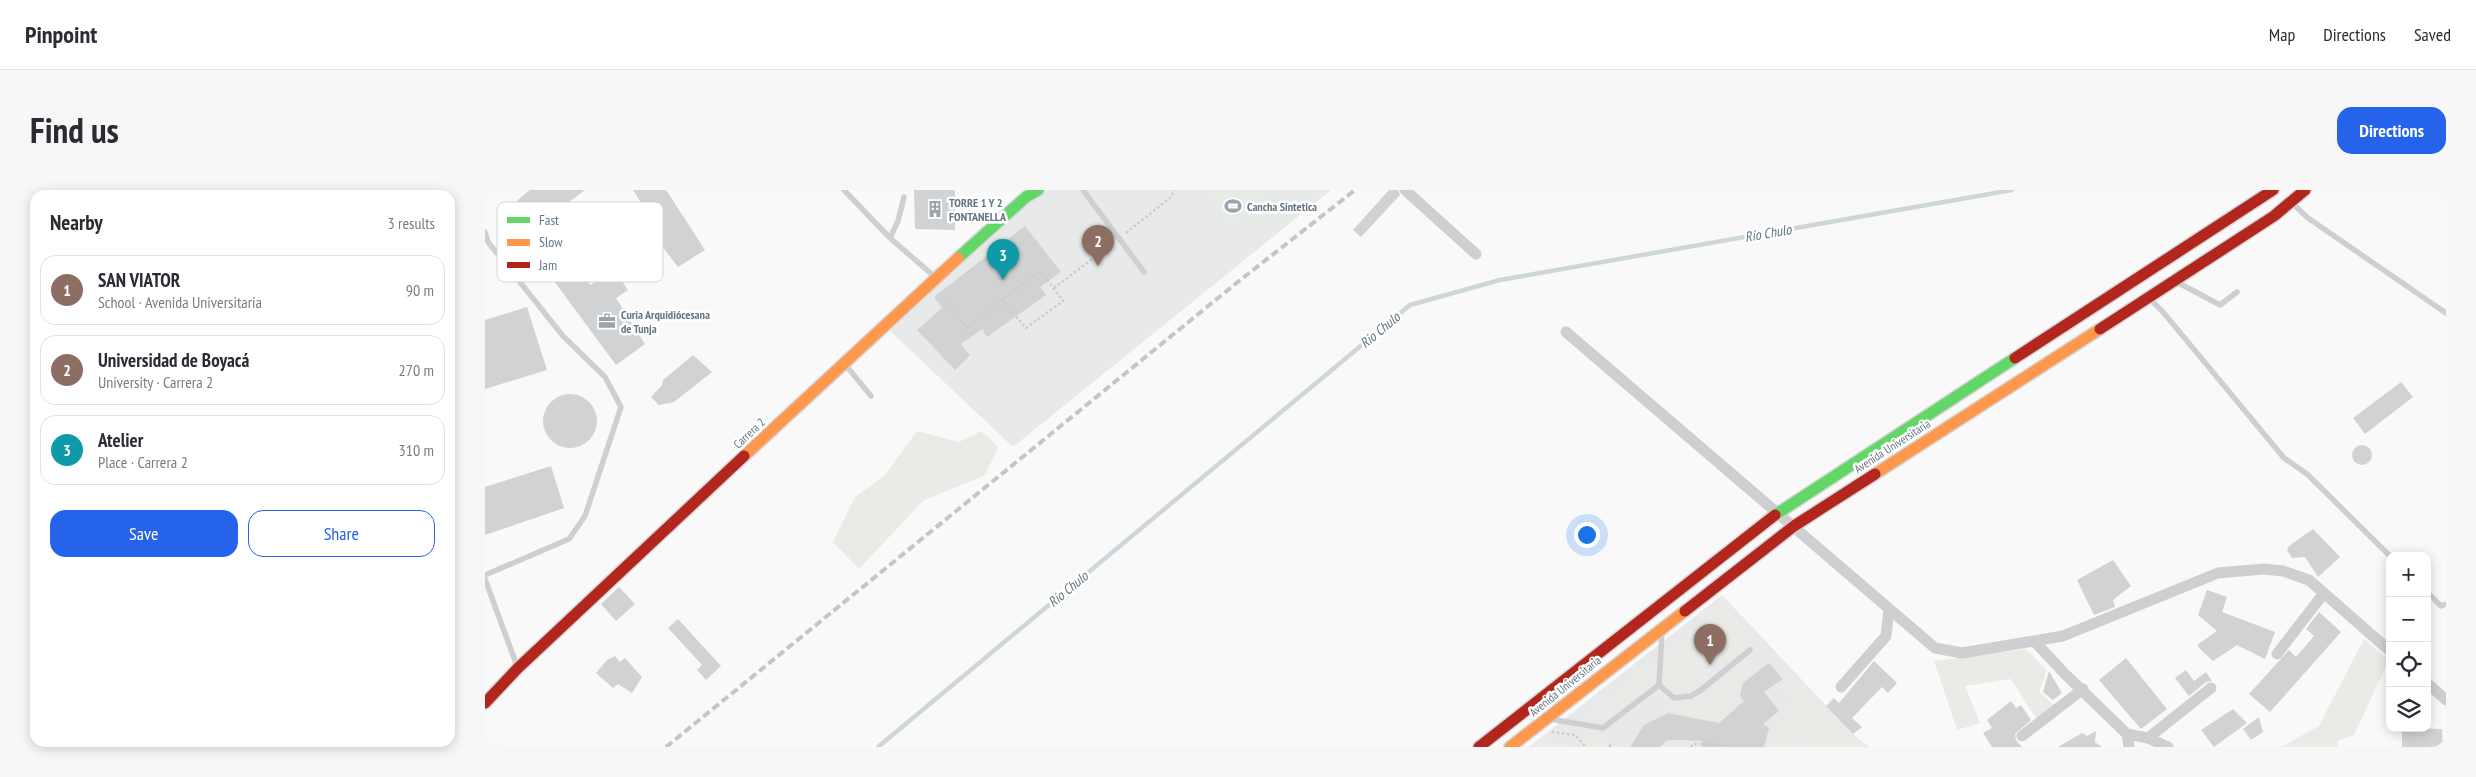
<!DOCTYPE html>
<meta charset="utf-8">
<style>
:root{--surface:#fff;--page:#f7f7f7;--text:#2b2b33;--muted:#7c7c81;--line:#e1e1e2;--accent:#2563eb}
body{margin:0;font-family:"PT Sans Narrow",sans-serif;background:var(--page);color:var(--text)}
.controls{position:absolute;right:15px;bottom:15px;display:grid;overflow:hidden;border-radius:10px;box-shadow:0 2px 12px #0003}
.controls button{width:45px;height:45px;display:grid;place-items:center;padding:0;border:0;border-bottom:1px solid var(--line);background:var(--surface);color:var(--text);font:25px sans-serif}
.you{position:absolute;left:1101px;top:344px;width:18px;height:18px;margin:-12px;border:4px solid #fff;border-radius:50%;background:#1a73e8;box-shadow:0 0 0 8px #1a73e833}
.badge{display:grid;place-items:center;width:32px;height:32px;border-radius:50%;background:var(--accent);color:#fff;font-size:16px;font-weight:700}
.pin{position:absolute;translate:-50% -41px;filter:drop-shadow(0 1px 2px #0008)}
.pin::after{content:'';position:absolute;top:26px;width:18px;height:15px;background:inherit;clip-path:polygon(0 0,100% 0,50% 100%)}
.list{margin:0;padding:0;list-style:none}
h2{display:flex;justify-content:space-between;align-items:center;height:65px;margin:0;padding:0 20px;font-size:21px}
h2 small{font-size:16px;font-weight:400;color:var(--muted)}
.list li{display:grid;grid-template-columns:32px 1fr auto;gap:15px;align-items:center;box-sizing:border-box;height:70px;margin:0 10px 10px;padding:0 10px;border:1px solid var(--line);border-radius:15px}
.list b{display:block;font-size:19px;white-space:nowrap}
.list p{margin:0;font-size:16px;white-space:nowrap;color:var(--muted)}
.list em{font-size:16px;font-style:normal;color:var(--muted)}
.actions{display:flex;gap:10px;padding:15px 20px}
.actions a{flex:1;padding:11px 0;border:1px solid var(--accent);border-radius:15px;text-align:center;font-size:18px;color:var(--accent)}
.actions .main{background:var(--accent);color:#fff}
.icon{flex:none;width:28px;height:28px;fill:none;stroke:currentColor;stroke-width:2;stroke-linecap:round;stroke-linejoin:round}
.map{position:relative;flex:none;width:1961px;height:557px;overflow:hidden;border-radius:15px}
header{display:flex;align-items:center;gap:30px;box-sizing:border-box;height:70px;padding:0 25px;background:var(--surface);border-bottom:1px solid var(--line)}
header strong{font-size:24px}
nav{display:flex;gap:28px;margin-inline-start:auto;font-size:18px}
.intro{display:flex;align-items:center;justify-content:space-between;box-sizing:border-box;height:120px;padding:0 30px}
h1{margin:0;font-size:35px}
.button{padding:12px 22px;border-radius:15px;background:var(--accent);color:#fff;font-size:18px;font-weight:700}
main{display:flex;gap:30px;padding:0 30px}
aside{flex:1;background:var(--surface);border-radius:15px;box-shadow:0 2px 12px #0003}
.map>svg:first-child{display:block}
.built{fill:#e8e9e9}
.green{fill:#e8ebe6}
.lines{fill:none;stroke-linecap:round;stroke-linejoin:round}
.stream{stroke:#ced6d9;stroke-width:4.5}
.building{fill:#d0d2d3}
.fast-casing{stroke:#d5d6d7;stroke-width:14}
.slow-casing{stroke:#d5d6d7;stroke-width:14}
.jam-casing{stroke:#d5d6d7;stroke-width:14}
.path{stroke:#cbcccd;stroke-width:2.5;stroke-dasharray:2.5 2.5;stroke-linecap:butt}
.lane{stroke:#cecfd0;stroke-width:5.5}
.street{stroke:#cecfd0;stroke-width:11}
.fast{stroke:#63d668;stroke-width:11}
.slow{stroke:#ff974d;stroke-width:11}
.jam{stroke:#b3261e;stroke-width:11}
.rail{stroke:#c3c5c6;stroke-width:4;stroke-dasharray:8 4;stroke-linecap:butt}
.labels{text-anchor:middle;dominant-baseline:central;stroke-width:5;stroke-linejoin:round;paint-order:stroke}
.poi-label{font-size:12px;font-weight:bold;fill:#657683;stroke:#fff;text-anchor:start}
.street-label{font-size:12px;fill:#657683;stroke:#fff}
.water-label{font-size:14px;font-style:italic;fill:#60757c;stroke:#fff}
.key{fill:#fff;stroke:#d1d6da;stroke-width:1}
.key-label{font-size:14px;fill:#657683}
</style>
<header>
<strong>Pinpoint</strong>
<nav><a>Map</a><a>Directions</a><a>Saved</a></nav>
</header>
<div class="intro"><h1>Find us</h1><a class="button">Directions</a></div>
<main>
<aside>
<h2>Nearby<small>3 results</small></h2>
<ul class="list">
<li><span class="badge" style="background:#8d6e63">1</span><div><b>SAN VIATOR</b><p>School · Avenida Universitaria</p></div><em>90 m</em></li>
<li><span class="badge" style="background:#8d6e63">2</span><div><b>Universidad de Boyacá</b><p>University · Carrera 2</p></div><em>270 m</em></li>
<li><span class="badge" style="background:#0f9aa8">3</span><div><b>Atelier</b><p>Place · Carrera 2</p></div><em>310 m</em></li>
</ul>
<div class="actions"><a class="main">Save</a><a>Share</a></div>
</aside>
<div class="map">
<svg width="1961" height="557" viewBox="0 0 1961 557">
<rect width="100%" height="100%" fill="#f9f9f9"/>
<!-- built -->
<path class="built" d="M563,0H846L528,257L405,141L544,11Z
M1237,405L1368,544L1384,557H1044Z"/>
<!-- green -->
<path class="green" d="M720,0H784L745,33Z
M432,241L474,252L496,241L505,248L513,258L500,285L438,311L374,379L348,352L370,307L399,286Z
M1239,416L1264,445L1261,453L1205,497L1192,498L1182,489L1184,461Z
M1879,449L1904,470L1869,545L1852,551L1854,557H1796L1834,536Z
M1541,459L1562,480L1554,502L1571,517L1551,528L1526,489L1480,496L1495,533L1472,540L1449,471Z
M1264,469L1276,478L1258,492L1255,500L1235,494Z
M1299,475L1348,528L1356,540L1312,547L1313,557H1283L1285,537L1296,535L1306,510Z
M1165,476L1168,477V487L1112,531L1102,532V524Z
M1232,496L1253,503L1251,515L1234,530L1181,522L1195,511L1209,513Z
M1359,540L1381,557H1359L1356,542Z
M1353,541L1357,557H1315L1314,549Z
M1103,544L1117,545L1122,550L1121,557H1102L1100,551L1104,547Z
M1060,551L1096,557H1047L1053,552Z"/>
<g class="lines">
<!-- stream -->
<path class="stream" d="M393,557L925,115L1015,90L1527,0"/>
</g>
<!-- building -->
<path class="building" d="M45,0H100L84,12L97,26L75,17L45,42L31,25L34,22L28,14Z
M148,0H181L220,60L193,77L170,47L175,42Z
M429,0H470V40L430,39Z
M904,0H913L915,5L876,47L868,40Z
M540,36L576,82L555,97L561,105L502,147L497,139L476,154L485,165L470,180L432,140L457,118L449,107Z
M90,71L105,95L130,81L143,100L131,108L160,154L131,175L66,87Z
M42,117L62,180L0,199V130Z
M208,165L227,182L189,212L174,215L166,207L177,195L178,190Z
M1916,192L1928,207L1880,244L1868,228Z
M58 231a27 27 0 1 1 54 0a27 27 0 1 1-54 0Z
M1867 265a10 10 0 1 1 20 0a10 10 0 1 1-20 0Z
M66,276L79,318L0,345V297Z
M1828,339L1855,367L1833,387L1820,367L1807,368L1802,360L1804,356Z
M1628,370L1646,396L1628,410L1630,417L1609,425L1592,390Z
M134,397L150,414L131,431L116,414Z
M1722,400L1742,407L1737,422L1790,442L1780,469L1752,455L1728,471L1718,462L1712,455L1732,441L1713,425Z
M1834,422L1856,442L1785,522L1764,504L1804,460L1811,467L1829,446L1821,439Z
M193,429L236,476L221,490L212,480L217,475L183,438Z
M130,466L135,472L140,468L157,487L147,503L133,494L128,498L111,483L122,470Z
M1641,468L1682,519L1656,539L1614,490Z
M1389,471L1412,493L1403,503L1397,497L1367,528L1377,537L1368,544L1341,516L1349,508L1354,513Z
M1284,473L1298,489L1279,502L1294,521L1278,534L1284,538L1279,557H1217V551L1195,550H1182L1175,557H1145L1159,535L1183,523L1234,533L1259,511L1255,506L1258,493Z
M1701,480L1709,491L1721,482L1727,491L1721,492L1704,506L1690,488Z
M1564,481L1577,503L1568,510L1558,502Z
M1526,511L1531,518L1536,515L1546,530L1530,544L1531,550L1537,557H1507L1498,543L1507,538L1502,530Z
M1748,519L1762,533L1729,557L1716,540Z
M1774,527L1778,542L1766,550L1758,539Z
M1917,538L1957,539L1958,557H1917Z
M1611,541L1610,552L1617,557H1573L1597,543L1602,546Z"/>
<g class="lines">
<!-- fast casing -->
<g class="fast-casing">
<path id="fast" d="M473,68L541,7L553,0
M1290,325L1530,168"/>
</g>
<!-- slow casing -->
<g class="slow-casing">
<path id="slow" d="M259,266L473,68
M1390,284L1615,139
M1025,557L1200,421"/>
</g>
<!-- jam casing -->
<g class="jam-casing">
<path id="jam" d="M1615,139L1789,26L1820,0
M1530,168L1788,0
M1200,421L1309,336L1390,284
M0,513L33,478L259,266
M994,557L1290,325"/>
</g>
<!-- path -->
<path class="path" d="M641,43L685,8L690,0
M569,98L628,53
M464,113L481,138L555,81L578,111L541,138L517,110
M1067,542L1090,545L1101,557
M1125,557V553
M1206,557L1208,554H1235L1236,557"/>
<!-- lane -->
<path class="lane" d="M359,0L405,48L450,87
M598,0L659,82
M1806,12L1823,28L1961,123
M0,42L3,52L78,146L120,187L136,217L100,326L84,349L0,385
M405,48L413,31L419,7
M1690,91L1735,115L1752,102
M1664,108L1678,122L1799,268L1822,284L1905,366
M359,173L386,206
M0,389L32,476
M1942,402L1956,416L1961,414
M1174,495L1189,508L1206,506L1216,500L1265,460
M1065,529L1118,538L1174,495L1177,441"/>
<!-- street -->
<path class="street" d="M920,0L991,64
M1081,142L1450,458L1477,463L1578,446L1733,383L1779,379L1798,381L1824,390L1905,461
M1551,453L1580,484L1642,544L1663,548L1683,557
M1792,464L1839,403
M1942,493L1961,510
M1356,497L1401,446L1404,419
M1642,544L1644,557
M1537,546L1598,499
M1663,548L1726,498"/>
<!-- fast -->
<use href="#fast" class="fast"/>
<!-- slow -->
<use href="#slow" class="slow"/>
<!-- jam -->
<use href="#jam" class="jam"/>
<!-- rail -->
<path class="rail" d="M181,557L749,95L870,0"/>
</g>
<!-- icons -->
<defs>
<g id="stadium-bare" transform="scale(1.35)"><path d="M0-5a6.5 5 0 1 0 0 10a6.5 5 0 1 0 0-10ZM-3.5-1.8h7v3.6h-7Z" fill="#99a4ac" stroke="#fff" stroke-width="2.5" paint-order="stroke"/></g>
<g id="building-bare" transform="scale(1.35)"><path d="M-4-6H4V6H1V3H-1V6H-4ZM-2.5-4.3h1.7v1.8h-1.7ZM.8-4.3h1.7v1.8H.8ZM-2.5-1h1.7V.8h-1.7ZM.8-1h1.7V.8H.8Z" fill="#99a4ac" stroke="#fff" stroke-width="2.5" paint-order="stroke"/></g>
<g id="office-bare" transform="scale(1.35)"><path d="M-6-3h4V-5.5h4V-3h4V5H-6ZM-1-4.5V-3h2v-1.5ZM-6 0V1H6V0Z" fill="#99a4ac" stroke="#fff" stroke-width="2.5" paint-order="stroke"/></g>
</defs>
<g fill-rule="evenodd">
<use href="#stadium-bare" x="748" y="16"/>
<use href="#building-bare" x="450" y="19"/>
<use href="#office-bare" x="122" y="131"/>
</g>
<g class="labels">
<!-- poi labels -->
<g class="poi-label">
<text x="464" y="12">TORRE 1 Y 2<tspan x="464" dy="14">FONTANELLA</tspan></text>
<text x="762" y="16">Cancha Sintetica</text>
<text x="136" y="124">Curia Arquidiócesana<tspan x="136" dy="14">de Tunja</tspan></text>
</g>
<!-- street labels -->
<g class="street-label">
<text transform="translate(264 243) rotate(-43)">Carrera 2</text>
<text transform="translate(1407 256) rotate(-33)">Avenida Universitaria</text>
<text transform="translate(1080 496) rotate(-39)">Avenida Universitaria</text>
</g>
<!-- water labels -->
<g class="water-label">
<text transform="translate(1283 43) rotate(-10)">Río Chulo</text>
<text transform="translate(895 140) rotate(-40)">Río Chulo</text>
<text transform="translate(583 399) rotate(-40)">Río Chulo</text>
</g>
</g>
<!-- legend -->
<rect x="12" y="12" width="166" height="80" rx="8" class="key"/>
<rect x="22" y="27" width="23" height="6" fill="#63d668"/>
<rect x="22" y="49" width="23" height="7" fill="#ff974d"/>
<rect x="22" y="72" width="23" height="6" fill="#b3261e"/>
<g class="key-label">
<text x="54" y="35">Fast</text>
<text x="54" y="57">Slow</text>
<text x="54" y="80">Jam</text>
</g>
</svg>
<div class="controls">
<button>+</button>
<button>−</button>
<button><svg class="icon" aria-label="locate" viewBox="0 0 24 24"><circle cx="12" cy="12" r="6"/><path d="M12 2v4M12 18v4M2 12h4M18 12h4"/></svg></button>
<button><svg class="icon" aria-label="layers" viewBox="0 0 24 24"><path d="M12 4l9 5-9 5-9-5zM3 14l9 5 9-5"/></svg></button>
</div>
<div class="you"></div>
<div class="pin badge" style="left:1225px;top:475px;background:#8d6e63">1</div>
<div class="pin badge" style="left:613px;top:76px;background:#8d6e63">2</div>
<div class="pin badge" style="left:518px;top:90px;background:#0f9aa8">3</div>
</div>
</main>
